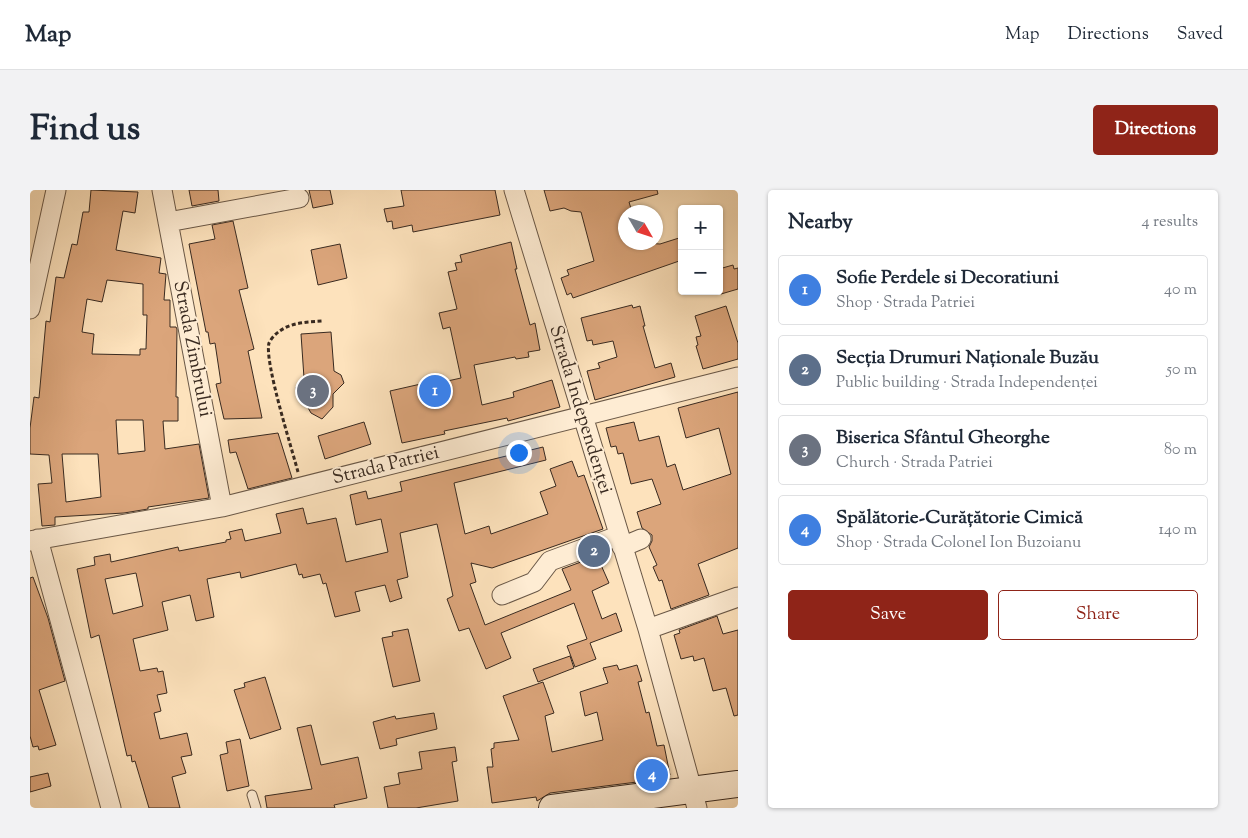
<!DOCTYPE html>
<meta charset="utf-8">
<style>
:root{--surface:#fff;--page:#f2f2f3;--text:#1f2937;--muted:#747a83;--line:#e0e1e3;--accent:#8f2418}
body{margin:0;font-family:"Sorts Mill Goudy",serif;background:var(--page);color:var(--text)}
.controls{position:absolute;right:15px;top:15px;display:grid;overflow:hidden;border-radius:5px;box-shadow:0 1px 4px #0004}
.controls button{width:45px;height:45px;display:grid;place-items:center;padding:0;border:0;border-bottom:1px solid var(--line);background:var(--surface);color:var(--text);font:25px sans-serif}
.compass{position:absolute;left:588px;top:15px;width:45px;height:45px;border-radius:50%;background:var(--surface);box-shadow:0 1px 4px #0004;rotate:129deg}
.you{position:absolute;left:488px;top:262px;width:18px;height:18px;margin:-12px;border:4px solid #fff;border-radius:50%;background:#1a73e8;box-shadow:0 0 0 8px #1a73e833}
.badge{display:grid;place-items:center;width:32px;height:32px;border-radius:50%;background:var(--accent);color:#fff;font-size:16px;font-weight:700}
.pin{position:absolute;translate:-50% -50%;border:2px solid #fff;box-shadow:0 1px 5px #0006}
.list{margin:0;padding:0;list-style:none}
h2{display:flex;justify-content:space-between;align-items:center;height:65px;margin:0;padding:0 20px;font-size:21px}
h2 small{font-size:16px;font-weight:400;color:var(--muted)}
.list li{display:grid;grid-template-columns:32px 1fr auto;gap:15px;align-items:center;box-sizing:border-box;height:70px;margin:0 10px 10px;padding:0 10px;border:1px solid var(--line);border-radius:5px}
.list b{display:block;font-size:19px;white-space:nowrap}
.list p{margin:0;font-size:16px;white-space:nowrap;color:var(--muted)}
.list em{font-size:16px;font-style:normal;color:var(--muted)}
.actions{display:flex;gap:10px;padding:15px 20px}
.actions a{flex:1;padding:11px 0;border:1px solid var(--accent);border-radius:5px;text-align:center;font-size:18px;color:var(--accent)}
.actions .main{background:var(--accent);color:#fff}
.map{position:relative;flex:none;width:708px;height:618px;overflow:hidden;border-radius:5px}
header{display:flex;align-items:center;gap:30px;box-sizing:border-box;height:70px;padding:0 25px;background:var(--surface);border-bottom:1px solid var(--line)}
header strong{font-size:24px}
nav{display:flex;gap:28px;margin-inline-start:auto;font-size:18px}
.intro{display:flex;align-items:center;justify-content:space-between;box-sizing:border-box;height:120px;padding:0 30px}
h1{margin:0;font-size:35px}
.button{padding:12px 22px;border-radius:5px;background:var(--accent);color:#fff;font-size:18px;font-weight:700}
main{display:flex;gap:30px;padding:0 30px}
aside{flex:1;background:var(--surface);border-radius:5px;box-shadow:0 1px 4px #0004}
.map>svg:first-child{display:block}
.building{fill:#dba57b;stroke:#392a20;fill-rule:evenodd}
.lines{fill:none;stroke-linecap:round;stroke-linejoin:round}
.lane-casing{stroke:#6a5847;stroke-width:11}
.street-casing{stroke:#6a5847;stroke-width:21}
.secondary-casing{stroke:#392a20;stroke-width:28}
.path{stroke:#392a20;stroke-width:3;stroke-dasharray:4 2.5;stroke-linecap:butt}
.lane{stroke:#feecd3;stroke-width:9}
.street{stroke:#feecd3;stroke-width:19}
.secondary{stroke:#feecd3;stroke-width:26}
.labels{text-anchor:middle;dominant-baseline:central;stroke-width:4;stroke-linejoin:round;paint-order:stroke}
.street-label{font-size:19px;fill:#392a20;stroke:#feecd3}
</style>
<header>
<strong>Map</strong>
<nav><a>Map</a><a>Directions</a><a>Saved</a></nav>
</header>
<div class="intro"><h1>Find us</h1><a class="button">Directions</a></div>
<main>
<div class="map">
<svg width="708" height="618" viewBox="0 0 708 618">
<rect width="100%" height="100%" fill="#fde2bc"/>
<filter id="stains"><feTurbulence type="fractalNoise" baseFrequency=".004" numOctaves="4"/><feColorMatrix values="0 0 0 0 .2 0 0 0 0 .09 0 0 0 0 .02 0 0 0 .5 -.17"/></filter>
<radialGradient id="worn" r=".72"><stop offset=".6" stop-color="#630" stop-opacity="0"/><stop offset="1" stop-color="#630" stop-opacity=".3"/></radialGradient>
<!-- building -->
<path class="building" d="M61,0L108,2L105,23L93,21L86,60L131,68L129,83L136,84L134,110H140V137H146L147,139L146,207H148V231H133L135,259L169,254L179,308L118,317V319L94,323L25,327V335L12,336L8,294L22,293L19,265L0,264V238L4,207L9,208L16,131L20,132L26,87L34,88L42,54L47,55L53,22H59ZM77,90L113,94V125H117L116,159H110V165L62,164L64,144L52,142L57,109L72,112ZM86,230H113L115,261L88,264ZM32,264H68L71,307L36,312Z
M159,0H188L189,11L162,16Z
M279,0H300L303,14L283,18Z
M371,0H465L470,25L383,42L382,35L363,39L362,31L357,32L354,19L374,16Z
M514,0H627L628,4L599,12L602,22H596V52L630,54L649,48L652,70L543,108L541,103L537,105L531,88L539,85L537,80L564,71L551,22L541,21L534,18L520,21Z
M203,31L218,98L209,100L224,159L218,161L232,228L194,229L186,194L191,193L185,153L180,154L178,142H176L159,54L185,49L182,35Z
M481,52L487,79H485L500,135L505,133L510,160L498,162L499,167L486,169L485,167L444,175L452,215L484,207L483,202L522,190L530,217L478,231L477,228L414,241L415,244L372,253L360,201L404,191V194L431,188L420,137L413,139L409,123L427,119L418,82L427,80L425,73L432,72L430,65Z
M310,54L317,88L288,95L281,60Z
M703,75L704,79L708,78V99L691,104L689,79Z
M602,115L603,118L610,116L615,136H613L625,178L641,173L645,187L565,210L557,181L570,178L568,173L587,167L583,151L563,155L562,150L557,151L551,128Z
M696,116L708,153V169L673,179L666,156L668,155L666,147L671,146L665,126Z
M301,142L304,181L311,185L314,193L303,204V217L292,229L281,223L277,216V209L266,202V197L274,188L271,144Z
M708,202V358L668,374L679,405L641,419L632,390L629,391L623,377L627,375L619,357L622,351V345L612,338L607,322L631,314L622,289L601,294L593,263L588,264L586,256L581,257L576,238L604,232L609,251L629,246L637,277L645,274L653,300L701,284L689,238L656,248L648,218Z
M334,232L341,254L295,269L288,246Z
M248,243L262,288L218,299L206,262L200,263L198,250Z
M513,257L516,270L424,293L435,344L459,336L461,344L518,324L510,302L526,296L520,279L542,271L548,287L554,285L573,339L462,378L441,373L446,392L440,394L455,435L541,400L532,379L567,366L579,393L562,401L572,429L586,423L592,441L560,453L566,469L545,477L537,456L557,449L544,413L471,443L481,468L456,479L439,438L429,441L417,409L423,406L407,334L370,343L378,387L367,390L372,408L360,412L355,395L325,402L330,421L305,427L296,393L293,394L290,384L273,388L272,384L269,385L266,374L211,388L210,382L177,389L184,427L166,431L160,405L132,412L138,440L103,449L110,481L127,478L128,482L133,481L137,503L127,505L131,521L124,523L130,549L157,543L162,565L151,567L156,583L142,587L150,618H119L105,571L102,572L101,565L97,566L69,445L61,448L47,379L65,375L64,367L80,364L81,372L148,357L149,361L196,352V350L201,349L199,342L212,339L215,351L251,343L246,324L273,318L277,334L306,328L316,372L358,362L351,329L326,335L320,305L336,301L338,309L372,301L370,292ZM106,383L113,416L83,424L75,389Z
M3,387L18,428L35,491L9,500L26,555L9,560L8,556L3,557L0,546V388Z
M687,426L693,444L708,440V525L704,526L696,498L683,501L674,468L664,471L663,466L651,469L644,445L650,443L649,440Z
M378,439L390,491L363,497L352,448L363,446L362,442Z
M540,466L544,478L508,492L503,479Z
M587,475L589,480L607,475L612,491L608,492L616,523L619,522L627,556L634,555L640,585L607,592L520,603L507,611L506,607L462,613L457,577H463L461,559L464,558V553L489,550L473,506L513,492L524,523L515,526L522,562L573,550L567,522L555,526L550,502L578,493L573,478Z
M235,487L251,539L220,549L204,500L215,497L214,493Z
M404,523L407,539L366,549L367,555L350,559L343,532L365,526L366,529Z
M281,535L291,575L328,567L337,608L304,615L305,618H237L235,606L282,599L267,538Z
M210,549L219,596L197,601L190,565L198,563L196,552Z
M425,557L427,571L422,572L428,611L386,618H358L354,597L370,594L368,583L392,579L389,562Z
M18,583L21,596L0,602V587Z"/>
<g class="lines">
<!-- lane casing -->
<g class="lane-casing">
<path id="lane" d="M222,605L226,618"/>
</g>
<!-- street casing -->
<g class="street-casing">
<path id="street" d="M132,0L192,317
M484,0L618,439L667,618
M138,32L269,8
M0,119L26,0
M8,349L81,618
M0,351L192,317L708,187
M592,357L611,349
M472,405L504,392L520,371L588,346
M618,439L708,407"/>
</g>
<!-- secondary casing -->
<g class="secondary-casing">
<path id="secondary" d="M522,618L708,594"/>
</g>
<!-- path -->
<path class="path" d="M268,282C262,259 234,171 239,153C240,151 243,146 246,144C259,132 277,132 293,131"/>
<!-- lane -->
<use href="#lane" class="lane"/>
<!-- street -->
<use href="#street" class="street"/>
<!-- secondary -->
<use href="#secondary" class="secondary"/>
</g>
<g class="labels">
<!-- street labels -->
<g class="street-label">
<text transform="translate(162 159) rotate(79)">Strada Zimbrului</text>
<text transform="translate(550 220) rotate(73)">Strada Independenței</text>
<text transform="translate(356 276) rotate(-14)">Strada Patriei</text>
</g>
</g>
<rect width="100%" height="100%" filter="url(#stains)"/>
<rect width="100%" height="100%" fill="url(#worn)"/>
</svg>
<div class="controls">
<button>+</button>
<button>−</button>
</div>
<svg class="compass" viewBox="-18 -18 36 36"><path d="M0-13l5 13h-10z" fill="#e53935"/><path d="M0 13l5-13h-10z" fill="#747a83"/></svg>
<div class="you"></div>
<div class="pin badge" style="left:405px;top:201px;background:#3f7fe0">1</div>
<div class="pin badge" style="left:564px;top:361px;background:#5c6f8a">2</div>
<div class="pin badge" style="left:283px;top:201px;background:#6b7280">3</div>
<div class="pin badge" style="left:622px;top:585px;background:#3f7fe0">4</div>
</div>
<aside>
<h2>Nearby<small>4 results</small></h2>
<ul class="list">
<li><span class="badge" style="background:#3f7fe0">1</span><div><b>Sofie Perdele si Decoratiuni</b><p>Shop · Strada Patriei</p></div><em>40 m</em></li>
<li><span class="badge" style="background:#5c6f8a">2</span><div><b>Secția Drumuri Naționale Buzău</b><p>Public building · Strada Independenței</p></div><em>50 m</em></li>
<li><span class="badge" style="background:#6b7280">3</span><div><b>Biserica Sfântul Gheorghe</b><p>Church · Strada Patriei</p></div><em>80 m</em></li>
<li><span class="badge" style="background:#3f7fe0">4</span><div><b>Spălătorie-Curățătorie Cimică</b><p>Shop · Strada Colonel Ion Buzoianu</p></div><em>140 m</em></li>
</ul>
<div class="actions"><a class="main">Save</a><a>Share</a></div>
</aside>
</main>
